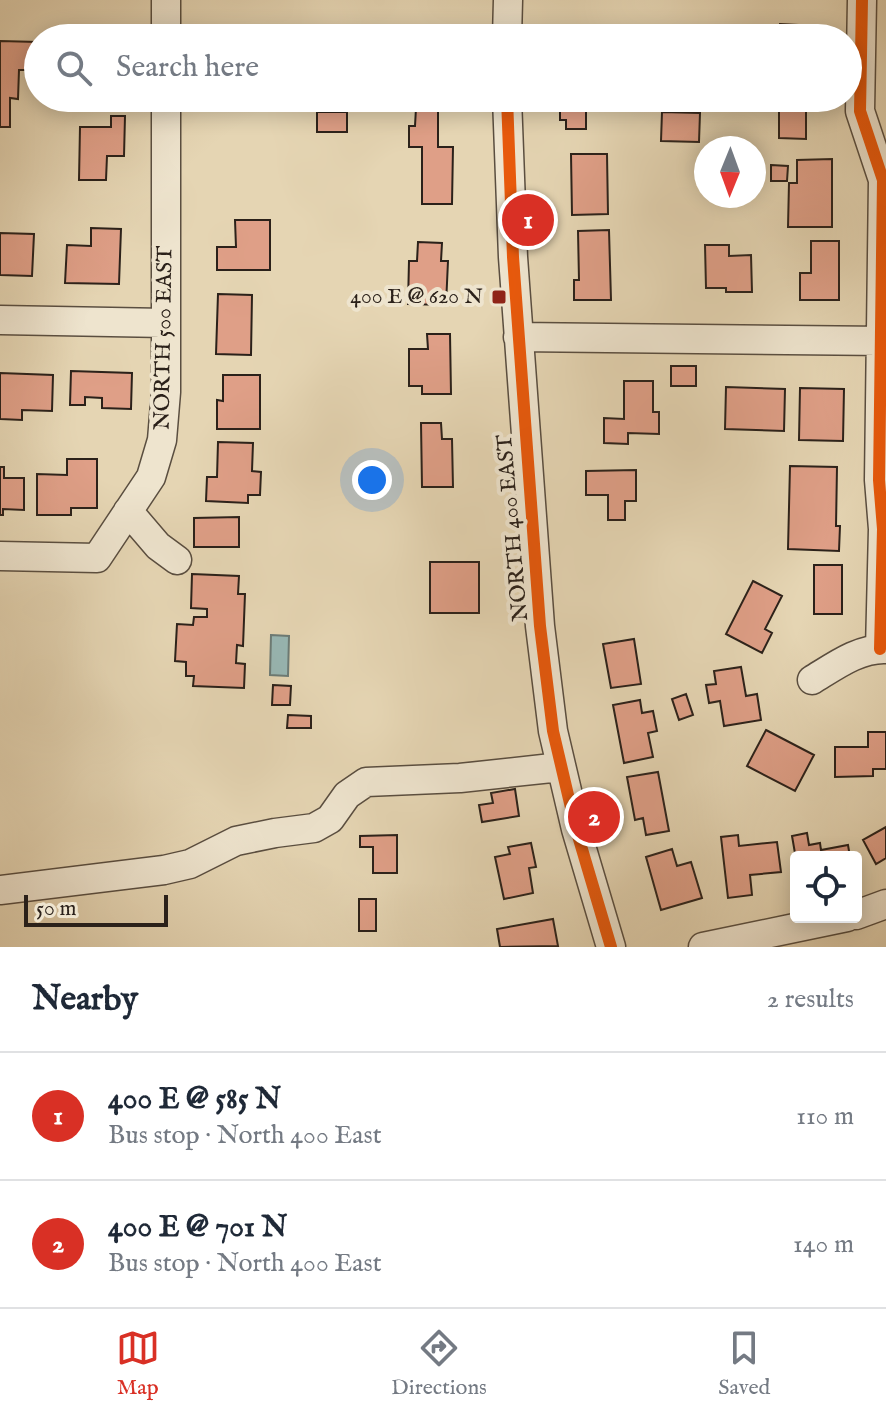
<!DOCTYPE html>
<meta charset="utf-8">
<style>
:root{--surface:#fff;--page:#f6f6f7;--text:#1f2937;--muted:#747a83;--line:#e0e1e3;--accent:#d93025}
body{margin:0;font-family:"IM FELL English",serif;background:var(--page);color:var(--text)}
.controls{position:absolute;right:24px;bottom:24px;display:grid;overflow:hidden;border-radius:8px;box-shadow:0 4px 20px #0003}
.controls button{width:72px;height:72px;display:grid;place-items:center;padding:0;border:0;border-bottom:2px solid var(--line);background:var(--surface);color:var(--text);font:40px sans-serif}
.compass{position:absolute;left:694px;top:136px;width:72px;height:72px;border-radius:50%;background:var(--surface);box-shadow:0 4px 20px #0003;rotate:181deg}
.scale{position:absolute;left:24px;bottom:20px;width:144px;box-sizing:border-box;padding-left:8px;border:4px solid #2b211a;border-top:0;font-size:22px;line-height:28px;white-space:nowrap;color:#2b211a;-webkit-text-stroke:6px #eee4ce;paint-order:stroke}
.you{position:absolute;left:372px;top:480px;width:28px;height:28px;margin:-20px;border:6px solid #fff;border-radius:50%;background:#1a73e8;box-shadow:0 0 0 12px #1a73e833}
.badge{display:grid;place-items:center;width:52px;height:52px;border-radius:50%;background:var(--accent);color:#fff;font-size:26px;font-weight:700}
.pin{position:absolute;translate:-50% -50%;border:4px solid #fff;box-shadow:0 2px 8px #0006}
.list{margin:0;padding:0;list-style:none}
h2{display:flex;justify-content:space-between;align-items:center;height:104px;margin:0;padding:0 32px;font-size:34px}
h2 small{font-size:26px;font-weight:400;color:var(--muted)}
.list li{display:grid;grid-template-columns:52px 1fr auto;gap:24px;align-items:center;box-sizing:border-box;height:128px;padding:0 32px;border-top:2px solid var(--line)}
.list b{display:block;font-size:30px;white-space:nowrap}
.list p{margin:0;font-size:26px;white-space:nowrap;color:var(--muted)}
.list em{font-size:26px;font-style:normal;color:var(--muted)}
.icon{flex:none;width:44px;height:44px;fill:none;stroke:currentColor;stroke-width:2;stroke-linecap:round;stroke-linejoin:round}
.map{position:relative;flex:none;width:886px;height:947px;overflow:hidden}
.search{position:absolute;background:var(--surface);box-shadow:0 4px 20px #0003;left:24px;right:24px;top:24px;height:88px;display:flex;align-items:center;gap:20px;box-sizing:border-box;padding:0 28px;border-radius:44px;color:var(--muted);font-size:30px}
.sheet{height:360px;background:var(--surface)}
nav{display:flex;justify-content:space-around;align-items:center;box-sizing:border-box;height:112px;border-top:2px solid var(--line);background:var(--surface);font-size:22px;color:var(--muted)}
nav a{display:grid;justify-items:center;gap:4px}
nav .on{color:var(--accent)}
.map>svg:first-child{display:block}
.water{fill:#98b7b4;stroke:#6c7b76;stroke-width:2}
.building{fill:#df9f87;stroke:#2b211a;stroke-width:2}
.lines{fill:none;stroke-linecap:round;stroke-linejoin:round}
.minor-casing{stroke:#5a4e40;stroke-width:31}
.minor{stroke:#eee4ce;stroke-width:28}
.cycleway-casing{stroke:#eee4ce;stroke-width:17}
.cycleway{stroke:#e8590c;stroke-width:12}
.poi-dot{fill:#8f2418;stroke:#eee4ce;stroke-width:3}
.labels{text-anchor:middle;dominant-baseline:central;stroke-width:8;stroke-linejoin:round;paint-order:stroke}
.poi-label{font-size:22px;fill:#2b211a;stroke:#eee4ce;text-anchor:end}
.street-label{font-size:22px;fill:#2b211a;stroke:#eee4ce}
</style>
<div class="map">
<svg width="886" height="947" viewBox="0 0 886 947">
<rect width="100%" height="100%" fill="#e5d5b3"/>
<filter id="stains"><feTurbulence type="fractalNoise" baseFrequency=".0025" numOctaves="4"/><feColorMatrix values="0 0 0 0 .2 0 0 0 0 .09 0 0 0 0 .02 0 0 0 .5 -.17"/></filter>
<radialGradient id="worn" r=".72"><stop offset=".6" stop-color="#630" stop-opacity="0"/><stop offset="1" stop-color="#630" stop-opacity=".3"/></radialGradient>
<!-- water -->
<path class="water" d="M271,635L289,636L288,676L270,675Z"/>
<!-- building -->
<path class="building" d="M780,24L817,26V38H780Z
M90,25L124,26L123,38H90Z
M592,31H616L615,38H592Z
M426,34H469L468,38H426Z
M0,41L38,42V70H19L18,99L10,98V127H0Z
M560,98H592V107H586V129H566V120H560Z
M779,98H812V110H806V139L779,138Z
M416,108H438V147H453L452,204H422V147H409V126H415Z
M317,112H347V132H317Z
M662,112L700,113L699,142L661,141Z
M111,116H125L124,156H107L106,180H79L80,127H111Z
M571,154H607L608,214L572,215Z
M832,159V227H788L789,183H797V160Z
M771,165L788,166L787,181H771Z
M235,220H270V270H217V247H236Z
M91,228L121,229L119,284L65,283L67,245L91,246Z
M609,230L611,300H574V280H579L578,231Z
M0,233L34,234L32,276L0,275Z
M811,241H839V300H800V273H811Z
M418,242L442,243L441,261H448L446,305L408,304L409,261H417Z
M705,245H729V256L751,255L752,292H726V288H706Z
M218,294L252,295L251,355L216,354Z
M427,334H450L451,394H422V386H409V349H428Z
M671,366H696V386H671Z
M71,371L132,373L131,409L102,408V398L85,397V405H70Z
M0,373L53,375L52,411L22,410V420L0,419Z
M223,375H260V429H217V400L223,401Z
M624,381H653V412H659V434L628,433V444L604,443V418L624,419Z
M726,387L785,389L784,431L725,429Z
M800,388L844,389L843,441L799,440Z
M421,423H441L442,439H452L453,487H422Z
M218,442L253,443L252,471L261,472L260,495H248V503L206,501L207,477H217Z
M67,459H97V508H71V515H37V474L67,475Z
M790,466L837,467L836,526H840L839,551L788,549Z
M0,467H4V478H24V510L3,509V515H0Z
M636,470V501H625V520H608V495H586V471Z
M239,517V547H194V518Z
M430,562H479V613H430Z
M814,565H842V614H814Z
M192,574L239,576L238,594H245L243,646L237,645L236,663L245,664L244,688L193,686L194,676H186V662L175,661L177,624L193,625L194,617H207V609L191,608Z
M753,581L782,596L765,629L772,633L762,653L726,634Z
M634,639L641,684L611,688L603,644Z
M741,667L746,696L757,694L761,720L724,726L720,701L709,703L706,685L716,684L714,671Z
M273,685L291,686L290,705H272Z
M686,694L693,715L679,720L672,699Z
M640,700L642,713L653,711L657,731L648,733L653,757L624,763L613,705Z
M288,715L311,716V728H287Z
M766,730L814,755L795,791L747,766Z
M868,732H886V769H873V776L835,777V747H868Z
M658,772L669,831L646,835L643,818L635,820L627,777Z
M515,789L519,816L482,822L479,805L493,803L491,793Z
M886,827V858L876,864L863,840Z
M807,833L809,845L820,843L821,850L848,845L850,857H796V859L792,836Z
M397,835V873H373V847H360V836Z
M738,835L739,846L777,842L781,872L750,875L752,895L728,898L721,837Z
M531,843L536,867L529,868L533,893L504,899L495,857L510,854L508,847Z
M672,849L677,866L691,862L702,898L661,910L646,857Z
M359,899H376V931H359Z
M553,919L558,946L500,947L497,929Z"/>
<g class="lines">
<!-- minor casing -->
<g class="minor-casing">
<path id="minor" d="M862,0L860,111L883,180L879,480L883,529L880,649
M166,38V0
M507,38L508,0
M507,98L513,257L540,626L553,731L576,829L611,947
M0,320L166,323
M518,337L886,341
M128,511L158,546L177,560
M0,556L97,558L151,477L162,440L166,392V98
M812,680C835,666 859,648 886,649
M0,890L164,870L190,864L236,841L275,833L314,828L330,819L347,795L366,782L460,778L561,767
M856,915L886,904
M703,947L847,917"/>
</g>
<!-- minor -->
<use href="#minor" class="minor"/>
<!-- cycleway casing -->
<g class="cycleway-casing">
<path id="cycleway" d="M862,0L860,111L883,180L879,480L883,529L880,649
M507,98L513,257L540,626L553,731L576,829L611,947"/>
</g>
<!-- cycleway -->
<use href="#cycleway" class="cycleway"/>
</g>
<!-- markers -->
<rect class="poi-dot" x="491" y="289" width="16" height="16" rx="4"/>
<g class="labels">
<!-- poi labels -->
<g class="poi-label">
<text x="483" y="297">400 E @ 620 N</text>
</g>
<!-- street labels -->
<g class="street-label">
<text transform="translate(164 338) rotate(-89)">NORTH 500 EAST</text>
<text transform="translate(513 528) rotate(-95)">NORTH 400 EAST</text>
</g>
</g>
<rect width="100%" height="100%" filter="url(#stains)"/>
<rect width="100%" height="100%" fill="url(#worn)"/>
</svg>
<div class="controls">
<button><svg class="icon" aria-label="locate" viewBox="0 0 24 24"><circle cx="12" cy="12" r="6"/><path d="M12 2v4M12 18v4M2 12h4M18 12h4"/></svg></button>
</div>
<svg class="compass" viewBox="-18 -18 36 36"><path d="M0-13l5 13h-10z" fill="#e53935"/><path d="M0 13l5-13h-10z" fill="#747a83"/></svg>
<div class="scale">50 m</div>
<div class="you"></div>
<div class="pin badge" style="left:528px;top:220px">1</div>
<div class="pin badge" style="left:594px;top:817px">2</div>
<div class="search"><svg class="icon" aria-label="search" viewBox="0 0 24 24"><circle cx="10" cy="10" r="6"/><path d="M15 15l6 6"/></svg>Search here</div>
</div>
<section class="sheet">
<h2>Nearby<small>2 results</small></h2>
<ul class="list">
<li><span class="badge">1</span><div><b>400 E @ 585 N</b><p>Bus stop · North 400 East</p></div><em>110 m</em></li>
<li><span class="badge">2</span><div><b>400 E @ 701 N</b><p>Bus stop · North 400 East</p></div><em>140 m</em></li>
</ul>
</section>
<nav>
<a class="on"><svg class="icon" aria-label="map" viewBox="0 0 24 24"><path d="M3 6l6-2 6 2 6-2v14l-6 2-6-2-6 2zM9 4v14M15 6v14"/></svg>Map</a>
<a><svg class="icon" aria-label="directions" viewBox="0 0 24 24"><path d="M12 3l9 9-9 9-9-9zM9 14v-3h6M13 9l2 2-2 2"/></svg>Directions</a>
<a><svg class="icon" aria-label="saved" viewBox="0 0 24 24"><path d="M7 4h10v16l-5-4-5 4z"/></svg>Saved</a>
</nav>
